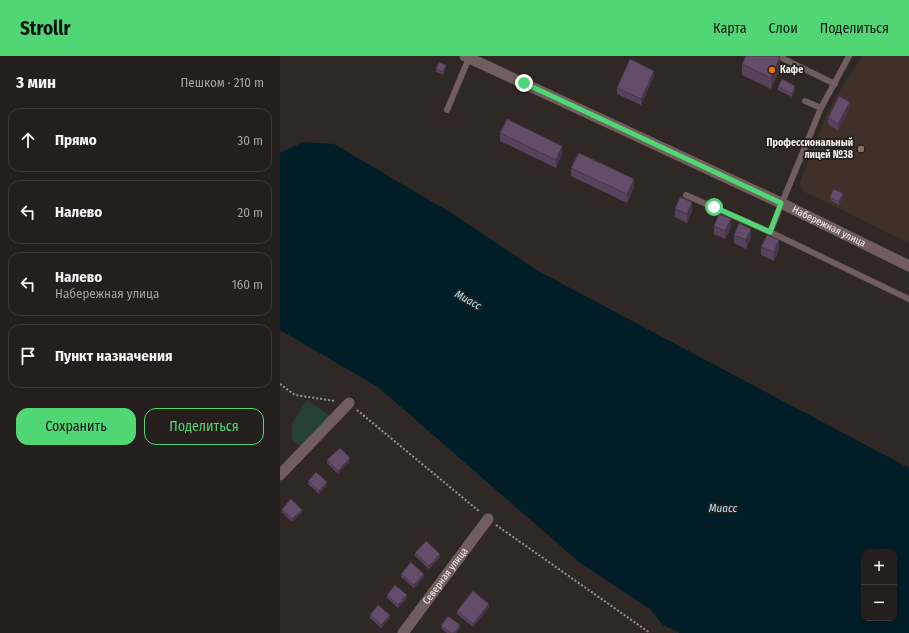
<!DOCTYPE html>
<html lang="ru">
<meta charset="utf-8">
<style>
:root{--surface:#241e1c;--page:#302b29;--text:#f1f3f6;--muted:#a3a2a3;--line:#413c3b;--accent:#50d674}
body{margin:0;font-family:"Fira Sans Condensed",sans-serif;background:var(--page);color:var(--text)}
.controls{position:absolute;right:12px;bottom:12px;display:grid;overflow:hidden;border-radius:8px;box-shadow:0 4px 16px #0002}
.controls button{width:36px;height:36px;display:grid;place-items:center;padding:0;border:0;border-bottom:1px solid var(--line);background:var(--surface);color:var(--text);font:20px sans-serif}
.stop{position:absolute;width:12px;height:12px;margin:-9px;border:3px solid #50d674;border-radius:50%;background:#fff}
.stop.end{background:#50d674;border-color:#fff;box-shadow:0 1px 4px #0008}
.list{margin:0;padding:0;list-style:none}
h2{display:flex;justify-content:space-between;align-items:center;height:52px;margin:0;padding:0 16px;font-size:17px}
h2 small{font-size:13px;font-weight:400;color:var(--muted)}
.list li{display:grid;grid-template-columns:26px 1fr auto;gap:12px;align-items:center;box-sizing:border-box;height:64px;margin:0 8px 8px;padding:0 8px;border:1px solid var(--line);border-radius:12px}
.list b{display:block;font-size:15px;white-space:nowrap}
.list p{margin:0;font-size:13px;white-space:nowrap;color:var(--muted)}
.list em{font-size:13px;font-style:normal;color:var(--muted)}
.actions{display:flex;gap:8px;padding:12px 16px}
.actions a{flex:1;padding:9px 0;border:1px solid var(--accent);border-radius:12px;text-align:center;font-size:14px;color:var(--accent)}
.actions .main{background:var(--accent);color:#111}
.icon{flex:none;width:22px;height:22px;fill:none;stroke:currentColor;stroke-width:2;stroke-linecap:round;stroke-linejoin:round}
.map{position:relative;flex:none;width:629px;height:577px;overflow:hidden}
header{display:flex;align-items:center;gap:24px;box-sizing:border-box;height:56px;padding:0 20px;background:var(--accent);color:#111}
header strong{font-size:19px}
nav{display:flex;gap:22px;margin-inline-start:auto;font-size:14px}
main{display:flex}
aside{flex:1;background:var(--surface)}
.map>svg:first-child{display:block}
.built{fill:#3f312a}
.green{fill:#254134}
.water{fill:#001d28;fill-rule:evenodd}
.lines{fill:none;stroke-linecap:round;stroke-linejoin:round}
.path{stroke:#999390;stroke-width:2;stroke-dasharray:2 2;stroke-linecap:butt}
.service{stroke:#705e5e;stroke-width:6}
.minor{stroke:#705e5e;stroke-width:11}
.tertiary{stroke:#705e5e;stroke-width:11}
.wall{fill:#56425b}
.shaded-wall{fill:#46364a}
.building{fill:#644d6a;stroke:#46364a}
.route{stroke:#50d674;stroke-width:5}
.food-dot{fill:#e8710a;stroke:#261f1b;stroke-width:1.5}
.education-dot{fill:#8d6e63;stroke:#261f1b;stroke-width:1.5}
.labels{text-anchor:middle;dominant-baseline:central;stroke-width:3.5;stroke-linejoin:round;paint-order:stroke}
.poi-label{font-size:10px;font-weight:bold;fill:#f6f1ee;stroke:#261f1b;text-anchor:start}
.street-label{font-size:10px;fill:#f6f1ee;stroke:#261f1b}
.water-label{font-size:11px;font-style:italic;fill:#ace5fd;stroke:#261f1b}
</style>
<header>
<strong>Strollr</strong>
<nav><a>Карта</a><a>Слои</a><a>Поделиться</a></nav>
</header>
<main>
<aside>
<h2>3 мин<small>Пешком · 210 m</small></h2>
<ul class="list">
<li><svg class="icon" aria-label="ahead" viewBox="0 0 24 24"><path d="M12 20V5M6 11l6-6 6 6"/></svg><div><b>Прямо</b></div><em>30 m</em></li>
<li><svg class="icon" aria-label="left" viewBox="0 0 24 24"><path d="M17 20v-9H6M10 6l-5 5 5 5"/></svg><div><b>Налево</b></div><em>20 m</em></li>
<li><svg class="icon" aria-label="left" viewBox="0 0 24 24"><path d="M17 20v-9H6M10 6l-5 5 5 5"/></svg><div><b>Налево</b><p>Набережная улица</p></div><em>160 m</em></li>
<li><svg class="icon" aria-label="arrive" viewBox="0 0 24 24"><path d="M6 21V4h12l-3 4 3 4H6"/></svg><div><b>Пункт назначения</b></div></li>
</ul>
<div class="actions"><a class="main">Сохранить</a><a>Поделиться</a></div>
</aside>
<div class="map">
<svg width="629" height="577" viewBox="0 0 629 577">
<rect width="100%" height="100%" fill="#302825"/>
<!-- built -->
<path class="built" d="M582,0H629V187L523,135L520,126L546,60L559,36Z"/>
<!-- green -->
<path class="green" d="M27,344L52,361L21,392L12,384V368Z"/>
<!-- water -->
<path class="water" d="M23,86L54,88L173,158L258,215L629,412V577H400L383,569L370,553L299,506L98,331L0,274V97ZM584,496H614V562H584Z"/>
<g class="lines">
<!-- path -->
<path class="path" d="M0,328L15,339L55,345
M77,354L200,456
M216,469L370,577"/>
<!-- service -->
<path class="service" d="M502,2L555,28
M525,45L541,52
M167,54L189,2
M406,139L490,176L541,52L569,0
M490,176L629,243"/>
<!-- minor -->
<g class="minor">
<path d="M0,419L69,347"/>
<path id="s1" d="M123,577L208,463"/>
</g>
<!-- tertiary -->
<path class="tertiary" id="s2" d="M185,0L501,147L629,210"/>
</g>
<!-- wall -->
<path class="wall" d="M462,8L500,12L491,33L462,19Z
M166,12L163,19L156,16V13Z
M374,20L361,49L337,38V32Z
M498,31L515,33L512,41L498,34Z
M570,52L558,74L548,68V62Z
M220,77L282,98L276,112L220,85Z
M291,112L354,132L347,147L291,120Z
M563,140L559,149L550,144V141Z
M395,153L412,155L407,167L395,161Z
M434,170L451,172L445,183L434,178Z
M454,179L471,181L466,193L454,187Z
M481,191L499,193L494,205L481,199Z
M47,404L70,405L58,418L47,407Z
M28,425L47,429L39,438L28,428Z
M2,453L22,456L12,466L2,456Z
M135,497L160,501L149,513L135,500Z
M121,518L144,521L134,532L121,521Z
M107,539L127,542L118,552L107,542Z
M209,551L193,571L177,558V555Z
M90,559L110,562L101,572L90,562Z
M161,570L180,572L176,577H167L161,572Z"/>
<!-- shaded-wall -->
<path class="shaded-wall" d="M500,1V12L491,33V22Z
M166,9V12L163,19V16Z
M374,15V20L361,49V43Z
M515,30V33L512,41V38Z
M570,46V52L558,74V68Z
M282,90V98L276,112V104Z
M354,123V132L347,147V138Z
M563,137V140L559,149V146Z
M412,146V155L407,167V158Z
M451,163V172L445,183V175Z
M471,173V181L466,193V184Z
M499,184V193L494,205V196Z
M70,402V405L58,418V415Z
M47,426V429L39,438V435Z
M22,454V456L12,466V463Z
M160,498V501L149,513V510Z
M144,518V521L134,532V529Z
M127,539V542L118,552V549Z
M209,548V551L193,571V568Z
M110,559V562L101,572V569Z
M180,569V572L176,577H174Z"/>
<!-- building -->
<path class="building" d="M466,0H498L500,1L491,22L462,8Z
M350,3L374,15L361,43L337,32Z
M159,6L166,9L163,16L156,13Z
M502,23L515,30L512,38L498,31Z
M559,40L570,46L558,68L548,62Z
M227,63L282,90L276,104L220,77Z
M299,97L354,123L347,138L291,112Z
M553,133L563,137L559,146L550,141Z
M400,141L412,146L407,158L395,153Z
M439,158L451,163L445,175L434,170Z
M459,167L471,173L466,184L454,179Z
M487,179L499,184L494,196L481,191Z
M60,392L70,402L58,415L47,404Z
M36,416L47,426L39,435L28,425Z
M11,443L22,454L12,463L2,453Z
M146,485L160,498L149,510L135,497Z
M131,506L144,518L134,529L121,518Z
M115,529L127,539L118,549L107,539Z
M193,535L209,548L193,568L177,555Z
M98,549L110,559L101,569L90,559Z
M168,560L180,569L174,577H171L161,570Z"/>
<g class="lines">
<!-- route -->
<path class="route" d="M244,27L501,147L490,176L434,151"/>
</g>
<!-- markers -->
<circle class="food-dot" cx="492" cy="14" r="4"/>
<circle class="education-dot" cx="581" cy="93" r="4"/>
<g class="labels">
<!-- poi labels -->
<g class="poi-label">
<text x="500" y="14">Кафе</text>
<text x="573" y="87" text-anchor="end">Профессиональный<tspan x="573" dy="12">лицей №38</tspan></text>
</g>
<!-- street labels -->
<g class="street-label">
<text stroke="none"><textPath href="#s2" startOffset="402">Набережная улица</textPath></text>
<text stroke="none"><textPath href="#s1" startOffset="71">Северная улица</textPath></text>
</g>
<!-- water labels -->
<g class="water-label">
<text transform="translate(188 244) rotate(29)">Миасс</text>
<text x="443" y="452">Миасс</text>
</g>
</g>
</svg>
<div class="controls">
<button>+</button>
<button>−</button>
</div>
<div class="stop" style="left:434px;top:151px"></div>
<div class="stop end" style="left:244px;top:27px"></div>
</div>
</main>
